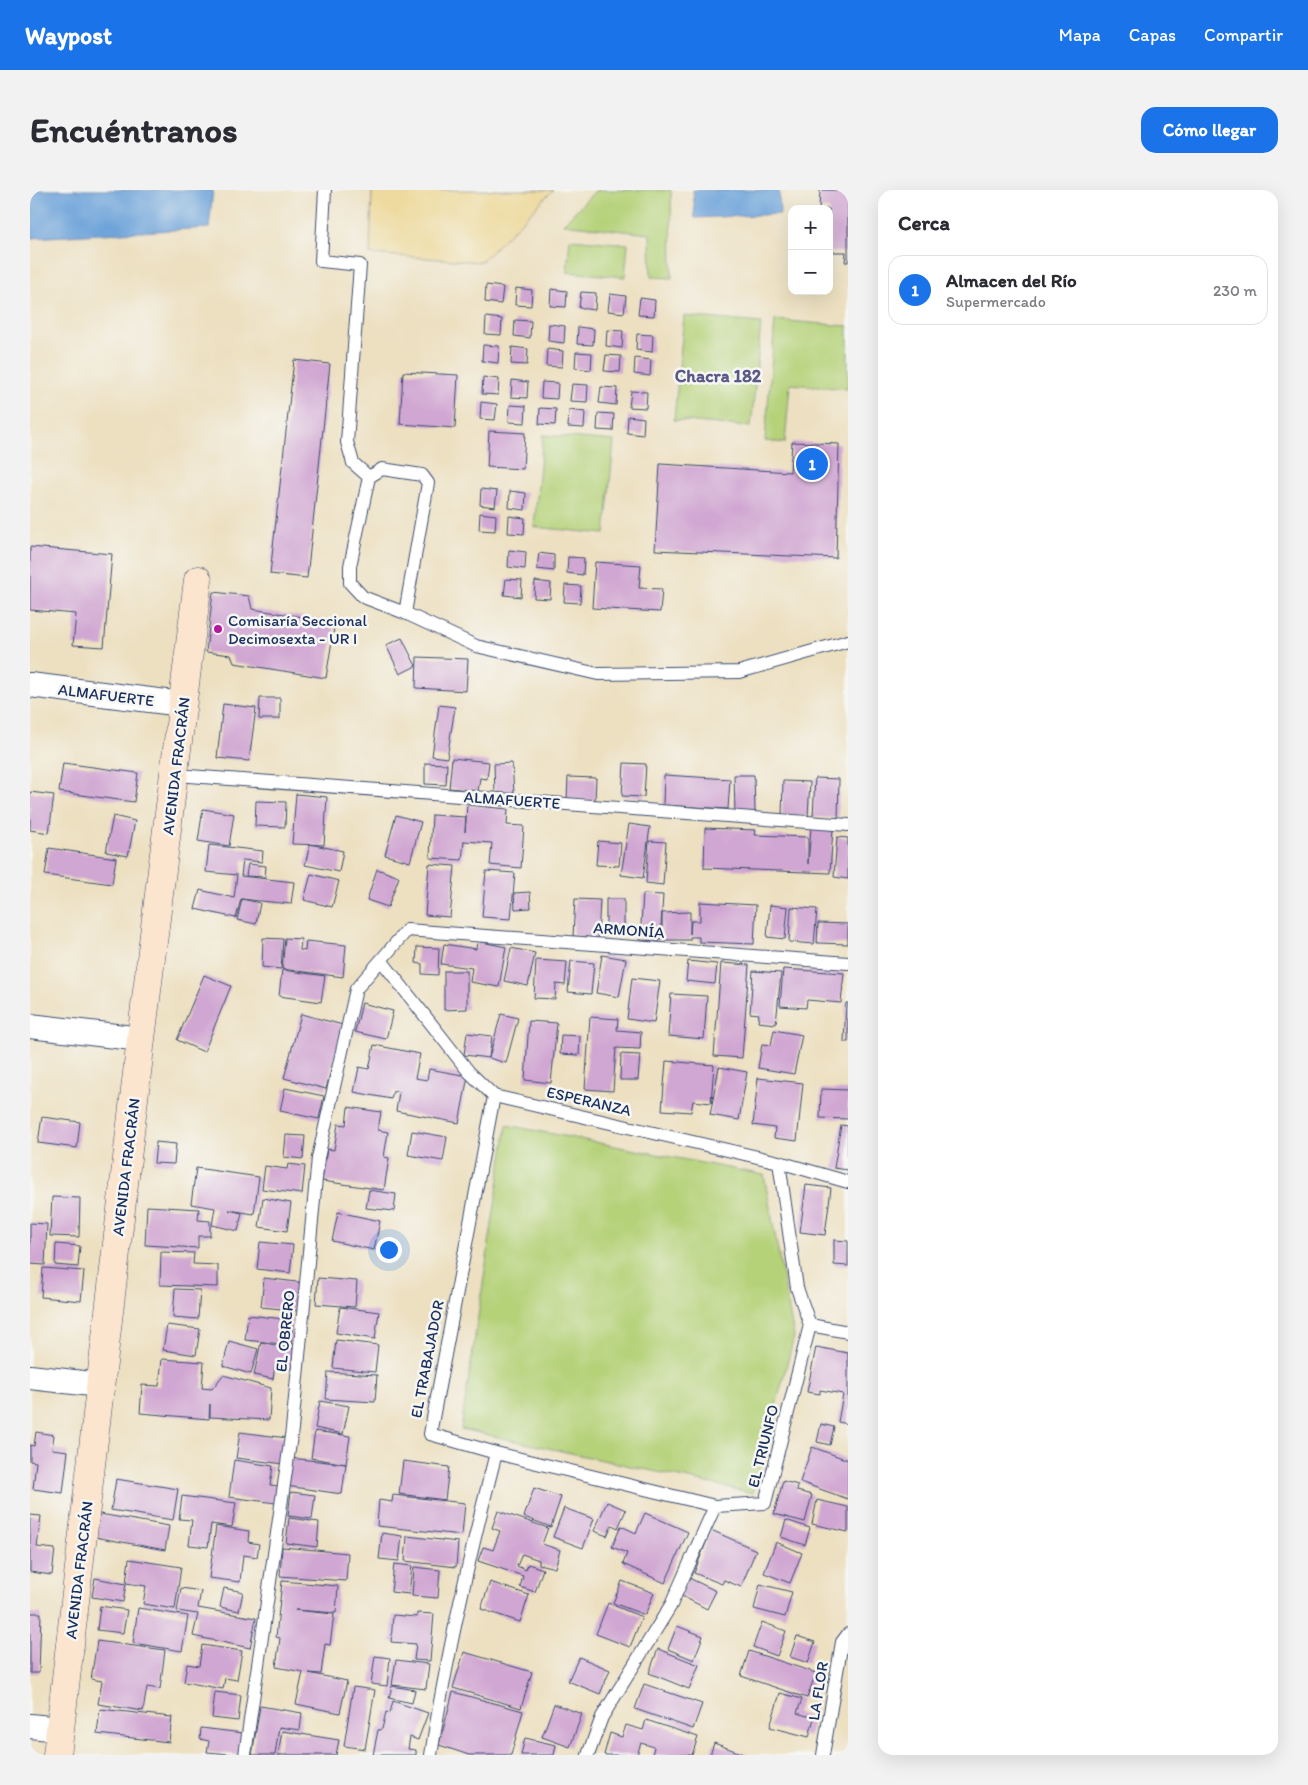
<!DOCTYPE html>
<html lang="es">
<meta charset="utf-8">
<style>
:root{--surface:#fff;--page:#f2f2f3;--text:#2b2b33;--muted:#7c7c81;--line:#e1e1e2;--accent:#1a73e8}
body{margin:0;font-family:Itim,sans-serif;background:var(--page);color:var(--text)}
.controls{position:absolute;right:15px;top:15px;display:grid;overflow:hidden;border-radius:10px;box-shadow:0 5px 20px #0002}
.controls button{width:45px;height:45px;display:grid;place-items:center;padding:0;border:0;border-bottom:1px solid var(--line);background:var(--surface);color:var(--text);font:25px sans-serif}
.you{position:absolute;left:358px;top:1059px;width:18px;height:18px;margin:-12px;border:4px solid #fff;border-radius:50%;background:#1a73e8;box-shadow:0 0 0 8px #1a73e833}
.badge{display:grid;place-items:center;width:32px;height:32px;border-radius:50%;background:var(--accent);color:#fff;font-size:16px;font-weight:700}
.pin{position:absolute;translate:-50% -50%;border:2px solid #fff;box-shadow:0 1px 5px #0006}
.list{margin:0;padding:0;list-style:none}
h2{display:flex;justify-content:space-between;align-items:center;height:65px;margin:0;padding:0 20px;font-size:21px}
h2 small{font-size:16px;font-weight:400;color:var(--muted)}
.list li{display:grid;grid-template-columns:32px 1fr auto;gap:15px;align-items:center;box-sizing:border-box;height:70px;margin:0 10px 10px;padding:0 10px;border:1px solid var(--line);border-radius:15px}
.list b{display:block;font-size:19px;white-space:nowrap}
.list p{margin:0;font-size:16px;white-space:nowrap;color:var(--muted)}
.list em{font-size:16px;font-style:normal;color:var(--muted)}
.map{position:relative;flex:none;width:818px;height:1565px;overflow:hidden;border-radius:15px}
header{display:flex;align-items:center;gap:30px;box-sizing:border-box;height:70px;padding:0 25px;background:var(--accent);color:#fff}
header strong{font-size:24px}
nav{display:flex;gap:28px;margin-inline-start:auto;font-size:18px}
.intro{display:flex;align-items:center;justify-content:space-between;box-sizing:border-box;height:120px;padding:0 30px}
h1{margin:0;font-size:35px}
.button{padding:12px 22px;border-radius:15px;background:var(--accent);color:#fff;font-size:18px;font-weight:700}
main{display:flex;gap:30px;padding:0 30px}
aside{flex:1;background:var(--surface);border-radius:15px;box-shadow:0 5px 20px #0002}
.map>svg:first-child{display:block}
.green{fill:#b5d279;stroke:#68806c}
.sand{fill:#eeda9e;stroke:#84847e}
.water{fill:#6ca2d9;stroke:#44689c}
.building{fill:#d0a6d2}
.lines{fill:none;stroke-linecap:round;stroke-linejoin:round}
.service-casing{stroke:#3a4a6d;stroke-width:14}
.minor-casing{stroke:#3a4a6d;stroke-width:26}
.secondary-casing{stroke:#3a4a6d;stroke-width:29}
.service{stroke:#fff;stroke-width:12}
.minor{stroke:#fff;stroke-width:24}
.secondary{stroke:#fbe5cf;stroke-width:28}
.poi-dot{fill:#b5179e;stroke:#f6f6f2;stroke-width:2}
.labels{text-anchor:middle;dominant-baseline:central;stroke-width:5;stroke-linejoin:round;paint-order:stroke}
.poi-label{font-size:16px;fill:#1b2f5e;stroke:#f6f6f2;text-anchor:start}
.street-label{font-size:16px;fill:#1b2f5e;stroke:#f6f6f2}
.neighbourhood-label{font-size:18px;font-weight:bold;fill:#5a5987;stroke:#f6f6f2}
</style>
<header>
<strong>Waypost</strong>
<nav><a>Mapa</a><a>Capas</a><a>Compartir</a></nav>
</header>
<div class="intro"><h1>Encuéntranos</h1><a class="button">Cómo llegar</a></div>
<main>
<div class="map">
<svg width="818" height="1565" viewBox="0 0 818 1565">
<rect width="100%" height="100%" fill="#f6f6f2"/>
<filter id="ink" filterUnits="userSpaceOnUse"><feTurbulence type="fractalNoise" baseFrequency=".02" numOctaves="2"/><feDisplacementMap in="SourceGraphic" scale="10" xChannelSelector="R" yChannelSelector="G"/><feConvolveMatrix kernelMatrix="1 2 1 2 8 2 1 2 1" color-interpolation-filters="sRGB"/></filter>
<filter id="wash" filterUnits="userSpaceOnUse"><feTurbulence type="fractalNoise" baseFrequency=".0096" numOctaves="4" result="noise"/><feDisplacementMap in="SourceGraphic" scale="20" xChannelSelector="R" yChannelSelector="G"/><feGaussianBlur stdDeviation="1.12" result="paint"/><feColorMatrix in="noise" values="0 0 0 0 0 0 0 0 0 0 0 0 0 0 0 0 0 1.4 0 .05"/><feComposite in="paint" operator="in"/></filter>
<g filter="url(#wash)">
<rect width="100%" height="100%" fill="#ede0c1"/>
<!-- green -->
<path class="green" d="M566,0H641L642,88L621,87L620,44L533,34Z
M540,49L598,54L595,87L537,82Z
M654,126L731,133L721,237L644,230Z
M745,130L818,136V199L760,194L755,253L735,251Z
M513,245L584,251L575,344L504,337Z
M477,935L734,985L764,1147L723,1303L431,1239Z"/>
<!-- sand -->
<path class="sand" d="M342,0H523L451,72L340,64Z"/>
<!-- water -->
<path class="water" d="M0,0H183L179,38L1,48Z
M663,0H749L750,24L665,28Z"/>
<g id="blocks">
<!-- building -->
<path class="building" d="M790,0H818V72H815L816,62H799V19H789Z
M456,95L473,97L471,114L455,112Z
M486,98L502,100L501,116L485,115Z
M521,99L537,101L536,117L520,116Z
M551,102L566,103L565,120L549,118Z
M580,104L596,106L594,123L578,121Z
M610,108L625,110L624,126L608,125Z
M456,127L472,129L471,145L455,144Z
M485,130L501,131L500,148L484,146Z
M519,134L535,136L534,153L518,151Z
M548,137L564,139L563,155L547,154Z
M577,140L593,141L592,158L576,156Z
M607,144L623,145L622,162L606,160Z
M453,155L469,156L468,173L452,171Z
M482,157L498,159L497,175L481,174Z
M517,159L533,161L532,177L516,176Z
M546,162L562,163L561,180L545,178Z
M576,165L591,166L590,182L574,181Z
M605,168L621,170L620,186L604,184Z
M264,170L300,174L277,388L240,384Z
M373,182L428,185L425,238L370,234Z
M453,187L469,189L468,205L452,204Z
M482,190L498,192L497,208L481,207Z
M512,192L528,193L527,209L511,208Z
M542,194L558,195L557,212L540,211Z
M571,197L587,198L586,215L569,213Z
M601,201L617,202L616,218L599,217Z
M451,212L467,214L465,230L450,229Z
M480,215L496,216L495,233L479,232Z
M510,218L526,219L525,235L509,234Z
M539,220L555,222L554,238L538,237Z
M568,223L584,224L583,241L567,240Z
M598,226L614,228L613,245L597,243Z
M459,241L495,243L493,279L457,277Z
M762,252L809,254L806,368L625,360L630,274L760,282Z
M451,299L467,301L465,317L450,315Z
M480,301L496,303L495,320L479,318Z
M450,323L466,325L465,341L449,340Z
M479,326L495,328L494,344L478,343Z
M0,357L82,364L74,457L43,455L46,424L0,420Z
M479,360L496,362L495,379L478,377Z
M509,363L524,365V381L507,379Z
M538,367L554,368L553,385L537,383Z
M565,372L611,375L609,398L632,399L630,422L562,418Z
M476,389L492,390L491,407L474,405Z
M505,391L521,393L520,409L504,408Z
M535,395L551,396L550,413L534,412Z
M183,402L219,406L222,419L305,432L296,488L204,473L201,465L176,462Z
M372,448L386,476L370,484L356,455Z
M387,467L438,469L436,501L386,498Z
M230,508H250V529H229Z
M193,514L226,518L219,571L187,568Z
M409,515L425,517L417,568L402,566Z
M422,568L459,572L457,589L450,588L448,601L419,598Z
M33,573L108,583L104,612L29,602Z
M395,573L417,574L416,595L395,594Z
M482,573L484,603L465,604L464,574Z
M594,573L616,574L614,607L592,606Z
M634,585L700,589L698,619L633,615Z
M704,585H724L725,622H705Z
M538,587L566,588L565,610L537,609Z
M785,588L809,589L808,628L783,627Z
M753,591L780,592L778,626L752,625Z
M0,602L24,605L19,643L0,640Z
M266,604L297,607L294,655L262,654Z
M226,611L256,612L255,637L225,636Z
M437,615L478,619L477,635L494,636L491,678L460,675L462,653L434,651L432,670L400,668L402,625L436,627L435,642Z
M173,619L204,624L199,656L168,651Z
M366,625L391,632L380,672L355,665Z
M83,626L105,631L98,666L76,662Z
M599,634L620,637L613,688L591,685Z
M675,638L726,640L725,645L778,647V674L781,638L803,639L800,683L674,678Z
M807,647L818,648V689L804,687Z
M568,651L591,653L589,676L566,675Z
M619,651L636,652L633,695L616,693Z
M280,654L313,661L309,682L275,675Z
M179,655L233,661L232,672L213,670L211,686L264,692L261,714L211,709L206,728L165,719L170,700L204,708L207,685L176,682Z
M19,658L86,668L82,694L15,685Z
M218,674L236,676L235,687L216,686Z
M399,674L425,676L420,727L395,725Z
M347,679L369,687L358,717L337,710Z
M456,681L485,683L481,729L452,727Z
M281,684L309,691L302,717L274,710Z
M500,702L501,718L485,719L484,703Z
M613,704L633,705L630,751L610,750Z
M212,709L230,713L226,734L207,730Z
M545,709L570,710L568,748L543,746Z
M576,709H594V745H576Z
M670,712L726,715L724,754L669,752V747H660V750H632V723L660,722V744L661,731H670Z
M740,715L758,717L755,749L737,747Z
M761,717L787,719L784,754L759,752Z
M788,733L818,734V754L787,753Z
M233,748L253,749L251,779L232,777Z
M255,748L271,749L270,760L275,761L276,751L316,755L313,787L252,779Z
M447,751L476,757L469,797L440,792L442,778L411,774L414,754L446,759Z
M387,757L409,758L408,785L392,784V774L386,773Z
M481,758L505,763L498,796L474,791Z
M572,765L596,769L589,807L566,803Z
M506,770L537,772L535,795L526,794L525,809L504,808Z
M541,771L564,773L561,804L538,802Z
M658,771L687,774L685,794L656,791Z
M691,773L719,775L712,868L684,866Z
M753,779L814,783L811,813L777,810L776,818L750,816Z
M252,780L295,786L291,812L249,806Z
M414,781H437V819L414,820Z
M723,781L751,783L746,834L728,832L729,824L720,823Z
M174,785L201,796L174,862L147,850Z
M602,788L630,791L624,833L597,829Z
M641,804L677,806L674,849L638,846Z
M332,813L363,821L356,849L325,842Z
M816,813H818V852H814Z
M271,824L313,835L296,899L254,888Z
M471,824L488,828L476,873L459,868Z
M560,827L588,829L587,840L611,842L610,859L586,858L583,901L555,899Z
M499,831L527,833L521,893L495,890Z
M744,840L772,845L764,884L728,878L732,854L741,855Z
M437,843L462,846L459,868L434,865Z
M531,845L550,846L549,865L530,864Z
M344,855L390,864L385,888L397,890L399,879L438,886L429,933L366,921L369,902L363,901L361,909L324,902L329,877L339,879Z
M591,864L610,865L608,890H590Z
M636,871L684,875L681,913L663,911L661,922L632,920Z
M689,877L717,882L709,930L680,925Z
M728,888L773,893L767,951L744,948L745,938L723,935Z
M255,898L294,906L289,929L250,921Z
M791,899L818,900V929L790,928Z
M318,917L351,922L348,940L358,942L354,967L359,968L354,1000L292,991L297,959L304,960L308,934L316,935Z
M12,927L50,932L47,958L8,953Z
M811,935L818,936V980L804,978Z
M382,941L417,947L413,971L378,965Z
M256,945L275,946L273,969L254,967Z
M126,952L146,954L144,974L124,973Z
M258,974L275,976L272,1004L232,999L235,976L257,979Z
M166,978L229,987L224,1024L199,1020L212,1023L208,1041L182,1035L185,1018L161,1014Z
M776,995L801,998L795,1045L770,1042Z
M339,1000L366,1004L364,1021L336,1018Z
M22,1007L50,1008L49,1047L20,1046Z
M233,1008L261,1013L257,1041L229,1037Z
M117,1016L169,1019L168,1030L180,1031V1046H168V1058L115,1055Z
M308,1022L350,1031L344,1060L302,1051Z
M0,1033L17,1034L15,1075L0,1074Z
M804,1050L818,1051V1076L804,1075Z
M230,1052L263,1055L260,1083L227,1079Z
M26,1054L50,1056L48,1077L25,1075Z
M131,1062L164,1063L163,1074L188,1075V1097L130,1095Z
M13,1078L54,1081L51,1111L11,1107Z
M234,1088L275,1093L272,1121L231,1117Z
M288,1088L327,1091L325,1117L286,1114Z
M145,1099L170,1100L168,1129L143,1127Z
M310,1117L349,1122L345,1149L306,1143Z
M218,1125L263,1130L261,1155L215,1150Z
M137,1135L170,1139L166,1165L133,1160Z
M306,1150L348,1155L345,1182L303,1178Z
M199,1151L228,1159L221,1184L193,1176Z
M231,1152L268,1160L264,1180L245,1176L243,1189L224,1185Z
M786,1157L818,1163V1234L808,1232L813,1204L790,1200V1204L777,1202Z
M132,1169L174,1172L172,1198L182,1199L193,1185L241,1198L239,1230L180,1227V1214L179,1229L110,1223L112,1195L129,1196Z
M298,1182L347,1185L345,1212L296,1209Z
M290,1211L319,1216L313,1244L285,1238Z
M791,1234L804,1237L800,1255L787,1252Z
M285,1241L320,1246L316,1274L281,1268Z
M6,1242L24,1245L22,1259L38,1261L33,1303L3,1299L6,1272L0,1271V1255L4,1256Z
M210,1242L257,1248L254,1274L206,1268Z
M782,1257L818,1270V1309L770,1292Z
M260,1268L316,1274L312,1304L256,1296Z
M204,1270L243,1276L240,1295L249,1296L246,1313L199,1307Z
M373,1271L419,1277L415,1310L369,1304Z
M86,1289L148,1299L143,1330L81,1320Z
M753,1291L768,1295L767,1301L782,1305L775,1332L744,1324Z
M504,1298L531,1307L521,1337L494,1327Z
M261,1302L285,1305L282,1329L258,1326Z
M363,1305L435,1313L432,1345L347,1336L349,1310L362,1312Z
M152,1306L206,1313L202,1337L181,1334L178,1357L159,1355L162,1330L149,1329Z
M787,1310L818,1317V1342L782,1334Z
M577,1312L596,1320L588,1338L582,1335L577,1346L564,1341Z
M534,1318L564,1329L553,1358L523,1347Z
M468,1321L518,1338L512,1354L530,1360L525,1378L509,1374V1370L492,1364L487,1376L496,1380L498,1374L513,1379L505,1402L490,1397L493,1386L448,1371L453,1357L463,1360L470,1341L462,1338Z
M615,1323L658,1342L635,1393L593,1374L597,1363L582,1357L591,1336L606,1343Z
M70,1324L139,1336L135,1360L65,1347Z
M0,1325L11,1326L7,1357L25,1359L22,1385L0,1382Z
M259,1328L289,1332L287,1357L256,1353Z
M756,1330L780,1338L775,1355L751,1347Z
M186,1336L219,1341L218,1352L229,1354L227,1367L213,1365L210,1392L179,1388Z
M681,1340L726,1360L711,1397L694,1390L692,1394L664,1383Z
M352,1343L372,1346L369,1371L349,1369Z
M377,1346L428,1352L426,1377L375,1371Z
M746,1352L772,1363L760,1393L734,1383Z
M252,1357L318,1363L316,1391L250,1386Z
M99,1369L151,1377L145,1419L113,1414L116,1396L96,1393Z
M364,1374L382,1376L379,1404L361,1402Z
M384,1377L410,1380L408,1408L382,1406Z
M65,1388L96,1394L93,1412L62,1407Z
M659,1388L686,1401L677,1419L650,1405Z
M252,1391L308,1396L306,1423L265,1420L304,1424L300,1455L295,1454L291,1484L279,1483L317,1491L310,1523L266,1514L273,1482L246,1477L250,1448L246,1447Z
M592,1391L624,1403L615,1425L583,1413Z
M460,1392L499,1405L490,1432L451,1419Z
M730,1394L762,1402L755,1427L724,1419Z
M151,1398L171,1401L168,1418L226,1428L220,1458L163,1446L168,1424L147,1421Z
M194,1398L213,1402L209,1421L190,1417Z
M578,1413L612,1427L600,1457L566,1444Z
M70,1416L97,1420L93,1443L67,1440Z
M108,1418L158,1426L152,1461L103,1453Z
M0,1423H11L9,1483H0Z
M387,1423L404,1424L400,1471L384,1470L386,1454L361,1452L363,1425L387,1427Z
M732,1432L756,1441L747,1466L723,1457Z
M647,1436L673,1446L664,1470L638,1459Z
M767,1446L785,1452L778,1473L760,1467Z
M67,1451L135,1460L130,1499L117,1497L113,1521L68,1514L72,1491L61,1489Z
M172,1455L212,1461L207,1490L195,1488L193,1499L154,1492L157,1474L169,1476Z
M628,1459L669,1475L659,1499L619,1483Z
M719,1461L786,1483L777,1508L711,1486Z
M434,1462L502,1482L491,1518L423,1498Z
M345,1466L360,1468L357,1496L341,1494Z
M549,1467L580,1480L570,1504L538,1491Z
M366,1470L399,1474L396,1499L362,1495Z
M614,1494L672,1514L663,1539L605,1519Z
M362,1496L385,1500L382,1513L359,1508Z
M323,1497L345,1500L335,1559L314,1556Z
M185,1502L211,1505L208,1531L182,1528Z
M423,1502L493,1521L481,1565H439L409,1555Z
M750,1503L772,1509L767,1523L784,1528L779,1547L740,1537Z
M363,1511L398,1523L388,1550L380,1547L378,1559L386,1560V1565H343L348,1540L352,1539L356,1522L360,1523Z
M524,1514L552,1524L540,1557L512,1547Z
M230,1516L272,1523L270,1540L249,1537L245,1565H222Z
M70,1519L142,1527L139,1552L67,1544Z
M616,1530L668,1547L662,1565H622L624,1557L611,1553L607,1565H574L580,1543L592,1547L596,1535L613,1540Z
M171,1538L213,1543L210,1565L177,1562L179,1551L170,1549Z
M252,1541L309,1550L306,1565H248Z
M495,1548L526,1555L524,1565H491Z
M684,1553L716,1565H680Z"/>
</g>
</g>
<g filter="url(#ink)">
<use href="#blocks" fill-opacity="0" stroke="#3a4a6d" stroke-width="1"/>
<g class="lines">
<!-- service casing -->
<g class="service-casing">
<path id="service" d="M295,0L291,71L330,75L317,252L323,273L339,287
M375,423L398,293L392,285L352,279L339,287L320,376V393L333,407L375,423L446,456L568,484L709,482L818,451
M146,585L818,635
M351,770L439,882L464,906L749,972L818,992
M780,1135L818,1142
M466,1263L685,1316
M215,1565L262,1239L288,968L326,799L377,740L818,773
M401,1565C417,1463 440,1363 466,1263L400,1244L464,906
M558,1565L572,1527L641,1415L685,1316L735,1313L780,1135L767,1098L749,972
M793,1565L812,1452L818,1444"/>
</g>
<!-- minor casing -->
<g class="minor-casing">
<path id="minor" d="M0,495L152,514
M0,836L111,849
M0,1187L70,1195
M0,1536L30,1539"/>
</g>
<!-- secondary casing -->
<g class="secondary-casing">
<path id="secondary" d="M27,1565L111,849L168,390"/>
</g>
<!-- service -->
<use href="#service" class="service"/>
<!-- minor -->
<use href="#minor" class="minor"/>
<!-- secondary -->
<use href="#secondary" class="secondary"/>
</g>
</g>
<!-- markers -->
<circle class="poi-dot" cx="188" cy="439" r="5"/>
<g class="labels">
<!-- poi labels -->
<g class="poi-label">
<text x="198" y="430">Comisaría Seccional<tspan x="198" dy="18">Decimosexta - UR I</tspan></text>
</g>
<!-- street labels -->
<g class="street-label">
<text transform="translate(76 505) rotate(7)">ALMAFUERTE</text>
<text transform="translate(146 576) rotate(-83)">AVENIDA FRACRÁN</text>
<text transform="translate(482 610) rotate(4)">ALMAFUERTE</text>
<text transform="translate(599 740) rotate(4)">ARMONÍA</text>
<text transform="translate(559 911) rotate(13)">ESPERANZA</text>
<text transform="translate(96 977) rotate(-83)">AVENIDA FRACRÁN</text>
<text transform="translate(255 1141) rotate(-84)">EL OBRERO</text>
<text transform="translate(397 1169) rotate(-79)">EL TRABAJADOR</text>
<text transform="translate(733 1256) rotate(-76)">EL TRIUNFO</text>
<text transform="translate(49 1380) rotate(-83)">AVENIDA FRACRÁN</text>
<text transform="translate(788 1501) rotate(-81)">LA FLOR</text>
</g>
<!-- neighbourhood labels -->
<g class="neighbourhood-label">
<text x="688" y="186">Chacra 182</text>
</g>
</g>
</svg>
<div class="controls">
<button>+</button>
<button>−</button>
</div>
<div class="you"></div>
<div class="pin badge" style="left:782px;top:274px">1</div>
</div>
<aside>
<h2>Cerca<small></small></h2>
<ul class="list">
<li><span class="badge">1</span><div><b>Almacen del Río</b><p>Supermercado</p></div><em>230 m</em></li>
</ul>
</aside>
</main>
